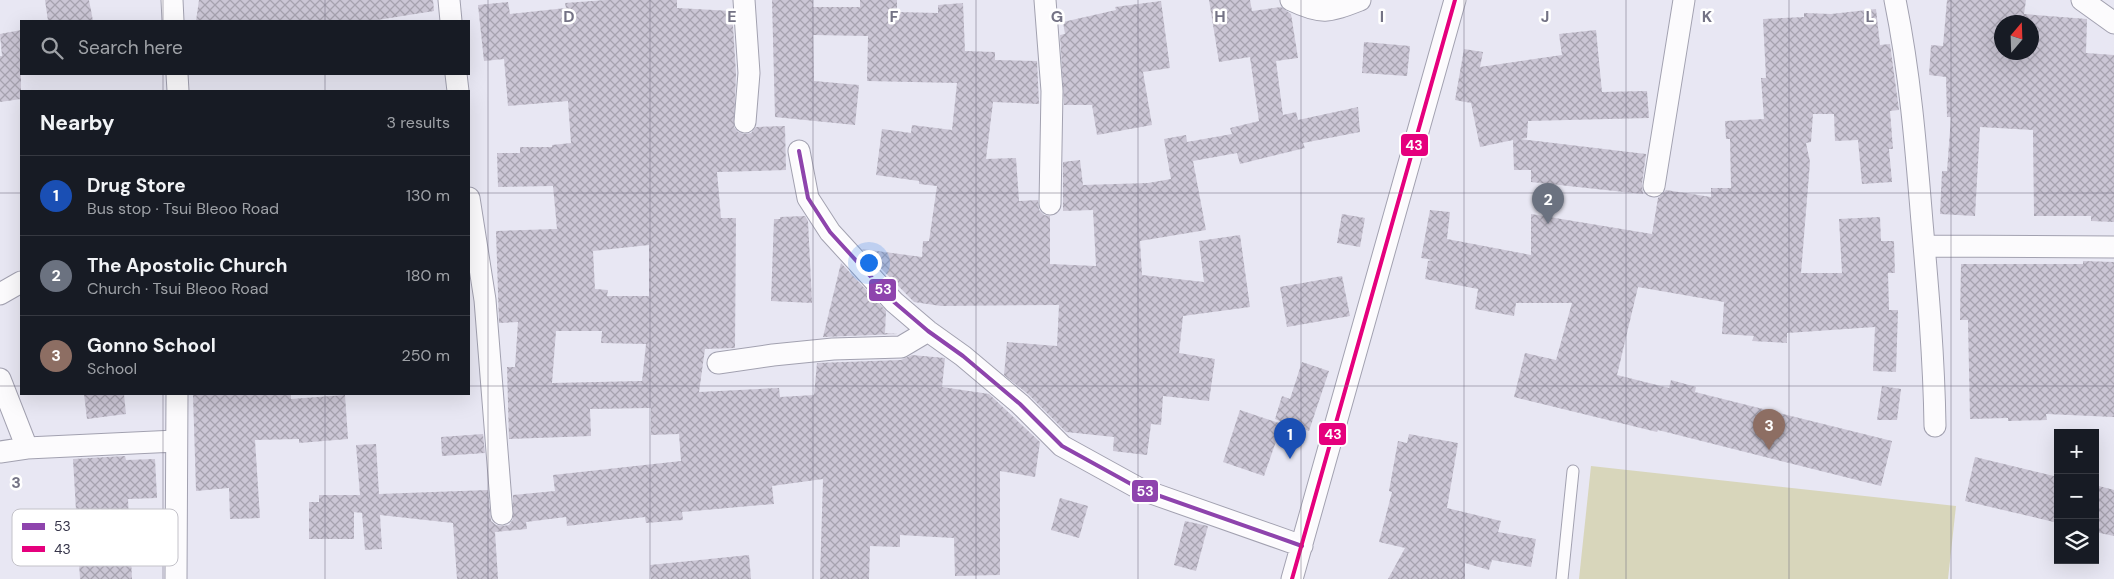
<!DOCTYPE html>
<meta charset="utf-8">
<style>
:root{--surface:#171b24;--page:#242831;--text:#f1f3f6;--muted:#9ea1a6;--line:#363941;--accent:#747385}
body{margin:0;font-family:"DM Sans",sans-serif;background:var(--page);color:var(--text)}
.controls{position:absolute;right:15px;bottom:15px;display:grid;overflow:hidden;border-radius:0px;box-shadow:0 5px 20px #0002}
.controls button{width:45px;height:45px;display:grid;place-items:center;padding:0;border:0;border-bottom:1px solid var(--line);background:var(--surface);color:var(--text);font:25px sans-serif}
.compass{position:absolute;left:1994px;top:15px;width:45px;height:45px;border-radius:50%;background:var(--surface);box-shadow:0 5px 20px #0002;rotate:19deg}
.you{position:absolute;left:868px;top:262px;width:18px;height:18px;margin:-12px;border:4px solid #fff;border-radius:50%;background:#1a73e8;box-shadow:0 0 0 8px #1a73e833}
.badge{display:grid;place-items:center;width:32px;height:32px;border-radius:50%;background:var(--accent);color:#fff;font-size:16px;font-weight:700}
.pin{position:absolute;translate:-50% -41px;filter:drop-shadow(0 1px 2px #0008)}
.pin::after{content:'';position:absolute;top:26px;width:18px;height:15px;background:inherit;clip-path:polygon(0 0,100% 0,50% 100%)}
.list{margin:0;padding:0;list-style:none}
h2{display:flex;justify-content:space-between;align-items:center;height:65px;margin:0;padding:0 20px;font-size:21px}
h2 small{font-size:16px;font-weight:400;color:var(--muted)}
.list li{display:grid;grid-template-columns:32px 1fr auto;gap:15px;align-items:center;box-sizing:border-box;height:80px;padding:0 20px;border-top:1px solid var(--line)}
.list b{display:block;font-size:19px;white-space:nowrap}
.list p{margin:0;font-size:16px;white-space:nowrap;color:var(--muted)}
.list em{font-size:16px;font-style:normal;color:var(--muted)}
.icon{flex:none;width:28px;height:28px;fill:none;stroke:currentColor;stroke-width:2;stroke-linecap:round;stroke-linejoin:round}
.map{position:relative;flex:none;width:2114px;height:579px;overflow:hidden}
.search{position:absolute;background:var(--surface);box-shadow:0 5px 20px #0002;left:20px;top:20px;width:450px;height:55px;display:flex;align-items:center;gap:12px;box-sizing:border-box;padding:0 18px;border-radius:0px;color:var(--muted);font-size:19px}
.panel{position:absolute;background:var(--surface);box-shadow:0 5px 20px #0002;left:20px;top:90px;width:450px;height:305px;border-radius:0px}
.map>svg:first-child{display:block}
.garden{fill:#d8d6bb}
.building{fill:url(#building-cross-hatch);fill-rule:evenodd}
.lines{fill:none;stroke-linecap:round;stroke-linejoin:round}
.service-casing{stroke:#a2a1b0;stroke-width:13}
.minor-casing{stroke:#a2a1b0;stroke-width:23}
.service{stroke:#fcfbfd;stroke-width:11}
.minor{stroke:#fcfbfd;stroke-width:21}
.bus-1-casing{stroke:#fff;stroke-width:8}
.bus-2-casing{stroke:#fff;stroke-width:8}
.bus-1{stroke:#8e44ad;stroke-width:4}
.bus-2{stroke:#e5007d;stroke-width:4}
.grid{fill:none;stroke:#747385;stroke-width:1;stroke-opacity:0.55}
.key{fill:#fff;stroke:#c3c2c9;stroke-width:1}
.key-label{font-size:14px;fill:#36354a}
.grid-label{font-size:16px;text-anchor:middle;font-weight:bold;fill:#747385;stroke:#fff;stroke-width:5;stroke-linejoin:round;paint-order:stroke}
.line-badge{stroke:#fff;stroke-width:2}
.badge-label{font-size:14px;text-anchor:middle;font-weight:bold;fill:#fff}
</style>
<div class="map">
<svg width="2114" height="579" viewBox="0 0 2114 579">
<defs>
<pattern id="building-cross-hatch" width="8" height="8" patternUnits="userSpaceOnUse" patternTransform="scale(1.25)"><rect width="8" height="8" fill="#cbc6d5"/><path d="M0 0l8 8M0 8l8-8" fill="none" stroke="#a6a2af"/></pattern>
</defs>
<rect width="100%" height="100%" fill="#e8e7f3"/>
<!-- garden -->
<path class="garden" d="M1591,466L1956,506L1948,579H1579Z"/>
<!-- building -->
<path class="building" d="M45,0H89L93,21H48Z
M199,0H433L434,11L371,21H196Z
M606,0H677V8L732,11L736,73L734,127L738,132L744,134L751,133L756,127L785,126L786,170L717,172L721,218H736L735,348L705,349L699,392L779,388L780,397L814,395L817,363L901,360L912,355L945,358L942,387L989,394L1040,442L1035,477L1000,471V575L955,576L954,538L900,535V547L870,546L869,579H820L823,479L772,486L774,504L682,512L683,520L646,523L645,517L567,526L566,517L526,522L527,529L495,532L498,579H457L453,523L380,515L382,549L365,550L362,513L354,512V539H309V502H319V495H360L356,445L376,444L379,494L488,490L491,521L496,525L502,526L509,525L513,519V495L555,491L553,475L681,461L679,434L651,435V408L590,409L591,436L509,439L507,367H515L518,322L499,323L496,231L557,229L553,186L498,187L497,153H520V147H552V145L571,143L568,101L508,106L504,59L484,61L478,5L508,2L510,14L566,8L565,3ZM649,245V296H607L608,290L595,289L593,251ZM556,331H602L601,343L646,344L642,381L552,383Z
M772,0H813V7H860V0H897V12L938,13V5L963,3L965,51L995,52V60L1037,61L1039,104L993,102L986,159L1016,158L1019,201L1038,200L1039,210L1044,215L1050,216V264L1096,266L1093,210L1063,211V162L1080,160L1083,185L1148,183L1171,179L1164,139L1186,135L1187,142L1232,134L1230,128L1259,121L1250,57L1219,62L1209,0H1250L1252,11L1281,7L1291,14L1298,58L1276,61L1283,115L1296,112L1298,120L1358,107L1360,132L1303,143L1305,148L1240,164L1237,153L1193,161L1206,230L1140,241L1142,275L1204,282L1199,241L1240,235L1250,307L1183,316L1179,353L1215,359L1209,401L1163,396L1161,425L1151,424L1147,455L1113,451L1114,437L1066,432L1029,395L1004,375L1007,342L1057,346L1059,305L941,306L914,302L862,249L922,257L923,241H929L937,186L919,184V181L876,175L882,129L911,133L912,125L952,130L957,83L867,81L868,36L813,35L814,81L859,85L855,125L775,117Z
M1947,0H2026L2024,14L2087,19L2086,53L2114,55V222L2091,221V216H2034L2033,130L1980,127L1975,216L1940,214L1942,171H1947L1951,117H1947L1946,77L1929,75L1931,45L1943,46ZM2002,22H2032V52H2002Z
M1161,1L1170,68L1143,72L1152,125L1097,135L1092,105H1064L1060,35L1065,34L1063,22L1116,10L1115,7Z
M1876,9L1880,45L1890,44L1899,110L1890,111L1893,149H1889L1892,182L1862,184L1858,140L1835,141L1834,114H1813L1811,142L1806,143L1810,162L1801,273H1842L1839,219L1880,217L1881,241H1894L1895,273H1888L1889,310H1898L1896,372L1873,371L1875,327L1787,333V343L1752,341L1754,336L1722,334L1724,302L1638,287L1617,375L1669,388L1671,380L1696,387L1695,392L1892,441L1881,486L1658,430L1657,432L1514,397L1525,353L1556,360L1572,303H1516L1514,316L1475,309L1478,289L1425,279L1428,261L1433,260L1421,258L1430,210L1450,212L1447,239L1531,255V214L1652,234L1658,198L1666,190L1711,197V188H1731L1730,139H1726L1725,121L1764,119L1761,78H1766L1763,19L1804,17V13L1831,14Z
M21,30V99L0,102V56H2L0,34Z
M1596,30L1602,92L1647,91L1649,118L1528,121L1527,138L1519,139L1646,154L1642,184L1643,194L1531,182V170H1514L1513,140L1480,147L1471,103L1455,100L1464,49L1483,52L1480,67L1562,55L1559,34Z
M1364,42L1410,46L1407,76L1362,73Z
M1342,214L1365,218L1360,247L1337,243Z
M805,216L808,221L812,303L771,301L774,219H780V217Z
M2083,261L2114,262V417L2046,414L2047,420L2008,421V418L1970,419L1968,320H1960L1961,264H2083Z
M841,263L886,311L885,333L898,334L823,337Z
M1342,276L1350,316L1287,327L1280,287Z
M1302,362L1329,371L1309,431L1275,419L1282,396L1290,399Z
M1882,386L1901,389L1897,420H1877Z
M84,394H124L126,414L87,419Z
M193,394H291V399L345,395L348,439L299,443V439L255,440L260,518L230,519L229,488L196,491Z
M1240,410L1282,424L1264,476L1223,462Z
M483,434L485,453L442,456L441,437Z
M1409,434L1458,443L1447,508L1501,521L1498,532L1536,539L1531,567L1492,560L1489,570L1465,563V579H1388L1405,548L1379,542L1392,492L1389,491L1398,441L1407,443Z
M125,456L126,460L155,459L157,498L128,499L132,579H80L73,459Z
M1975,457L2058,477V523L1965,501Z
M2095,485L2114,490V536L2095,532Z
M1060,498L1088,506L1079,538L1051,530Z
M1185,521L1208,526L1196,571L1174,565Z
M749,555L751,579H651L650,565Z"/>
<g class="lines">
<!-- service casing -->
<g class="service-casing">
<path id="service" d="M1562,579L1573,471"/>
</g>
<!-- minor casing -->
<g class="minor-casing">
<path id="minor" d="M172,0L173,21
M449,0L451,21
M744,0L749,73L745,122
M1045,0L1052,91L1050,204
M1291,0C1322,15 1329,12 1360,0
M1895,0C1910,73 1916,148 1922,222C1928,290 1934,358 1935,426
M2082,0L2114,23
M177,74L178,91
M456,74L458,91
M799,151L808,198L830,232L894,302L928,331L963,356L1020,404L1062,446L1140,489L1302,546
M1654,186L1684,0
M469,198L485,300L502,514
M1924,246L2114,247
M0,294L21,282
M718,363L773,355L833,349L901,347L928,331
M0,379L27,448
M0,452L27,448L176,441
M176,579L177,394
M1292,579L1455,0"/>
</g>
<!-- service -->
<use href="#service" class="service"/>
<!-- minor -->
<use href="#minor" class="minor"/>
<!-- bus-1 casing -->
<g class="bus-1-casing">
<path id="bus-1" d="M799,151L808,198L830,232L894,302L928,331L963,356L1020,404L1062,446L1140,489L1302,546"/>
</g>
<!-- bus-2 casing -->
<g class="bus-2-casing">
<path id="bus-2" d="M1292,579L1455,0"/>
</g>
<!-- bus-1 -->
<use href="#bus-1" class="bus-1"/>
<!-- bus-2 -->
<use href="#bus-2" class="bus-2"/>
</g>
<!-- grid -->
<path class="grid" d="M163,0V21M325,0V21M488,0V579M650,0V579M813,0V579M976,0V579M1138,0V579M1301,0V579M1464,0V579M1626,0V579M1789,0V579M1951,0V579M163,74V91M325,74V91M0,193H21M469,193H2114M0,386H21M469,386H2114M163,394V579M325,394V579"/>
<!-- legend -->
<rect x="12" y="509" width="166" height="57" rx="8" class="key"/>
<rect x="22" y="523" width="23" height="7" fill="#8e44ad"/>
<rect x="22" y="546" width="23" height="6" fill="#e5007d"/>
<g class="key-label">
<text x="54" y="531">53</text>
<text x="54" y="554">43</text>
</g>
<g class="grid-label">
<text x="569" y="22">D</text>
<text x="732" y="22">E</text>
<text x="894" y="22">F</text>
<text x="1057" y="22">G</text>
<text x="1220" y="22">H</text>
<text x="1382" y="22">I</text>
<text x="1545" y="22">J</text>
<text x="1707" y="22">K</text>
<text x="1870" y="22">L</text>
<text x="16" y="488">3</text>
</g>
<g class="line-badge">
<rect x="1400" y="133" width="29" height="24" rx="5" fill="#e5007d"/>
<rect x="868" y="278" width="29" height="24" rx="5" fill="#8e44ad"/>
<rect x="1318" y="422" width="29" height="24" rx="5" fill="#e5007d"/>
<rect x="1131" y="479" width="28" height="24" rx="5" fill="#8e44ad"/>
</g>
<g class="badge-label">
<text x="1414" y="150">43</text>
<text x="883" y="294">53</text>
<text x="1333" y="439">43</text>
<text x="1145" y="496">53</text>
</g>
</svg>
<div class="controls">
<button>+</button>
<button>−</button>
<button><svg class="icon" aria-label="layers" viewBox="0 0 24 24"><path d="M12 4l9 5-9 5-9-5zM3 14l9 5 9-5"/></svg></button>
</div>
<svg class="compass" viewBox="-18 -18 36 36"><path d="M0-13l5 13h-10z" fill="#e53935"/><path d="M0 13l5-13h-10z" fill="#9ea1a6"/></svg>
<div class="you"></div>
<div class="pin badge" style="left:1290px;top:459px;background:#1a4fb4">1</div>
<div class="pin badge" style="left:1548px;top:224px;background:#6b7280">2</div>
<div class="pin badge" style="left:1769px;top:450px;background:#8d6e63">3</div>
<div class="search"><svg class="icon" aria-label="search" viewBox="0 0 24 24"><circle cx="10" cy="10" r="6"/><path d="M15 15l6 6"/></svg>Search here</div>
<section class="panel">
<h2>Nearby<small>3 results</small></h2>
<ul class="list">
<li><span class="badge" style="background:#1a4fb4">1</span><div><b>Drug Store</b><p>Bus stop · Tsui Bleoo Road</p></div><em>130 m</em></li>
<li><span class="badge" style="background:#6b7280">2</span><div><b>The Apostolic Church</b><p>Church · Tsui Bleoo Road</p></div><em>180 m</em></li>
<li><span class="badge" style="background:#8d6e63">3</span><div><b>Gonno School</b><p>School</p></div><em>250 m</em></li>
</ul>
</section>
</div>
